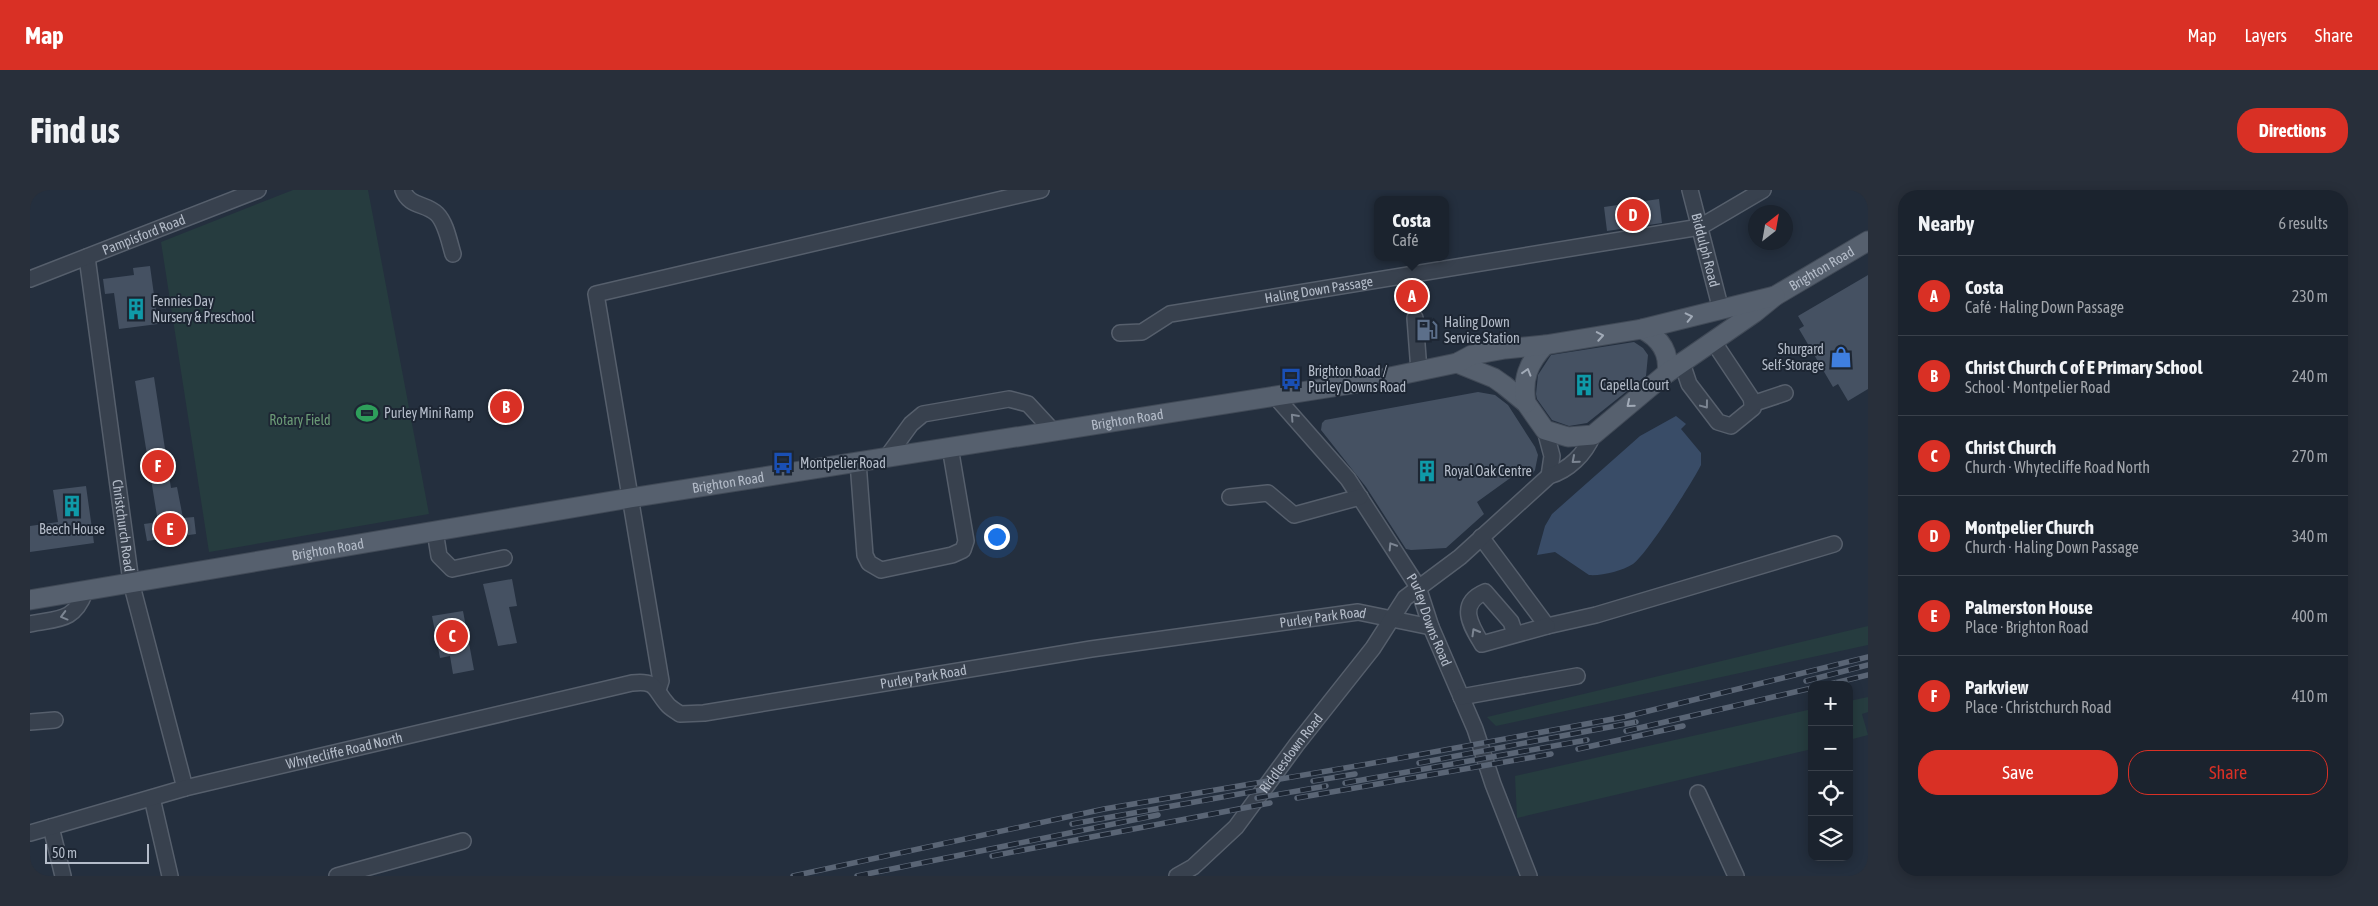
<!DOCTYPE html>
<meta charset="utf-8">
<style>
:root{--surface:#1b232e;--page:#282f3a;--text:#f1f3f6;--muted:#a0a4aa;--line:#39404a;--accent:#d93025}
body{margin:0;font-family:"Asap Condensed",sans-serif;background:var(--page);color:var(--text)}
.controls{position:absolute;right:15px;bottom:15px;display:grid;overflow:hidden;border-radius:10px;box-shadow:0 2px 12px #0003}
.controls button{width:45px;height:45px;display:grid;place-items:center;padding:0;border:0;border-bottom:1px solid var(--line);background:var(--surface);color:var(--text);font:25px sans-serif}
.compass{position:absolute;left:1718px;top:15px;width:45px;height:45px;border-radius:50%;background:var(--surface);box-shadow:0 2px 12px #0003;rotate:31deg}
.scale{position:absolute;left:15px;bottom:12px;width:104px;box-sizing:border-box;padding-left:5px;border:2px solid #b4bcc9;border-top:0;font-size:14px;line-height:18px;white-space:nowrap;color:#b4bcc9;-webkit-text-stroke:4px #1d2633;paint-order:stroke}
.you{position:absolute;left:966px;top:346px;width:18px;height:18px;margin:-12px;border:4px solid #fff;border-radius:50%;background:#1a73e8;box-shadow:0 0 0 8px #1a73e833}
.badge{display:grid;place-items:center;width:32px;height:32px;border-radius:50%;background:var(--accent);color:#fff;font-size:16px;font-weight:700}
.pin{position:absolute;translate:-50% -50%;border:2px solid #fff;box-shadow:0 1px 5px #0006}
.popup{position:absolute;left:1344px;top:6px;width:75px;height:65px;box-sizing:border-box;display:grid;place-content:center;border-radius:10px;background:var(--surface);filter:drop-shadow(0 1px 4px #0005);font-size:16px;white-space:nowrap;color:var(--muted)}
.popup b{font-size:19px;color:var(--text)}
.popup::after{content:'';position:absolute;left:50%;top:100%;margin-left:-10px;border:10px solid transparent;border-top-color:var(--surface)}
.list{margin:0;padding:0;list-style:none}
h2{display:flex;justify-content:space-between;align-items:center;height:65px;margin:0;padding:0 20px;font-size:21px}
h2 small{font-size:16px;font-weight:400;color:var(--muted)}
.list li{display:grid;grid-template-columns:32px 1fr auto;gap:15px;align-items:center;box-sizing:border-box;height:80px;padding:0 20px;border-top:1px solid var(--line)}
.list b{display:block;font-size:19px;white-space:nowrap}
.list p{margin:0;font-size:16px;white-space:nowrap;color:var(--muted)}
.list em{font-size:16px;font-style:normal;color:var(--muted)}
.actions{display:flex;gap:10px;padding:15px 20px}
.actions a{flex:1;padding:11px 0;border:1px solid var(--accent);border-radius:20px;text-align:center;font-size:18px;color:var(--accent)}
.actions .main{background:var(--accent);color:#fff}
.icon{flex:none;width:28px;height:28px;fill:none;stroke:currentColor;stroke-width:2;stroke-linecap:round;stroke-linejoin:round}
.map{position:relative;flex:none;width:1838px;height:686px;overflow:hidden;border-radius:20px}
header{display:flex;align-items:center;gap:30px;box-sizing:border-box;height:70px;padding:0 25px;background:var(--accent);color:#fff}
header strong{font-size:24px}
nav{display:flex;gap:28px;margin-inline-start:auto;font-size:18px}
.intro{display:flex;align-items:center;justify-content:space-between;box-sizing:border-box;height:120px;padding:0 30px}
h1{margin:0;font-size:35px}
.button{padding:12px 22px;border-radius:20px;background:var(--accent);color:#fff;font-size:18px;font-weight:700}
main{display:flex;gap:30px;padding:0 30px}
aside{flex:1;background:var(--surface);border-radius:20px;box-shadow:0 2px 12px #0003}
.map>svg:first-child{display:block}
.green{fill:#263c3f}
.water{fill:#394c67}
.building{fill:#455162}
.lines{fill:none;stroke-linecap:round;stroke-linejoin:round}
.minor-casing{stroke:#565f6c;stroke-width:18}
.major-casing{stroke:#414a57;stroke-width:21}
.minor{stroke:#38414e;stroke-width:15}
.major{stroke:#56606e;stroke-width:19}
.rail-casing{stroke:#5a6575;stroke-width:5.5}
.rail{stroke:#1d2633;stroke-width:4;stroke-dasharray:11;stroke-linecap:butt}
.oneway{stroke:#a1aab7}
.oneway2{stroke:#7c8592}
.labels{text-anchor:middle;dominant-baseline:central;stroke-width:4;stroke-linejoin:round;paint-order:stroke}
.street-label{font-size:14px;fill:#b4bcc9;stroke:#1d2633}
.poi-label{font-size:14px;fill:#b4bcc9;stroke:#1d2633;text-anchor:start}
.park-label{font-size:14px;fill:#6b9a76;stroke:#1d2633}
</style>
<header>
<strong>Map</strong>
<nav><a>Map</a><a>Layers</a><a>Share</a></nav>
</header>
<div class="intro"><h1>Find us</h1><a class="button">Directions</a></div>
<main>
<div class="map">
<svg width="1838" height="686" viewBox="0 0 1838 686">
<rect width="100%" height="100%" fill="#242f3e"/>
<!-- green -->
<path class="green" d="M263,0H338L399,324L179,362L131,52Z
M1838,436V455L1466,536L1457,527Z
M1838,507V522L1832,524L1838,545L1819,550V511Z
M1782,519V559L1487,628L1485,586Z"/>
<!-- water -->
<path class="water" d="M1646,226L1656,234L1651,239L1671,263V275C1662,293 1617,364 1603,374C1592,381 1572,386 1559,385L1525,362L1507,365L1515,336L1522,324L1610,246Z"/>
<!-- building -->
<path class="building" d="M1629,9L1632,33L1577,41L1574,17Z
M120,76L128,134L89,139L84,103L75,104L73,89L104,85L103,78Z
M1838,85V199L1818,211L1808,194L1803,197L1769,139L1774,136L1768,126Z
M1604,152L1613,158L1618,165L1616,186L1557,233L1539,236L1522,230L1507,209L1506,204L1508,185L1521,165Z
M124,187L141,298L147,297L153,328L164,327L166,344L117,351L114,334L128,332L105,191Z
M1448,202L1465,205L1478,215L1505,257L1508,265L1505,280L1501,286L1493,279L1490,281L1447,312L1454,324L1416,358L1381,360L1376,359L1336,297L1291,240L1292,233L1295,230Z
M56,296L64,353L0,362V336L28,332L23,300Z
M482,389L487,416L479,417L487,453L468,456L453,394Z
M433,421L444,480L423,484L420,466L410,468L402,426Z"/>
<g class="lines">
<!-- minor casing -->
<g class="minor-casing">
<g id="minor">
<path d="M373,0C379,17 396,13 407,24C416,33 419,51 423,64"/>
<path id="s1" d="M1660,0L1691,120"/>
<path id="s2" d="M57,67L101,392L155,598"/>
<path id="s3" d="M0,89L228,0"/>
<path d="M1385,128L1389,181"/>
<path id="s4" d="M1090,143L1112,142L1140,124L1670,37L1733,0"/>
<path d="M1652,173L1659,194L1688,232L1701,236L1723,218L1721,208L1683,151"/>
<path id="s5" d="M1245,206L1318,289L1388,397L1401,437L1445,539L1463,594L1499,686"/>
<path d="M1722,214L1755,203"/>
<path d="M1515,240L1522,266L1519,286"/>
<path d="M857,267L881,234L893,224L979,209L998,214L1023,241"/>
<path d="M828,272L835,365L839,373L851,380L922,365L933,360L936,351L920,257"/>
<path d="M1200,307L1238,303L1264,325L1330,307"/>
<path d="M405,341L409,366L422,379L474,368"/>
<path d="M1451,347L1517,436L1566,425L1804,354"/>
<path d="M0,434C28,428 44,432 55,402"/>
<path d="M1485,444L1481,432L1455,402C1427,414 1441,436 1452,454L1517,436"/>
<path d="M628,500L631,491L566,104L1011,0"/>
<path d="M1431,507L1547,486"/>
<path d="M0,532L25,530"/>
<path d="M1668,603L1706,686"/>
<path d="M122,608L140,686"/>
<path d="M21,637L33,686"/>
<path id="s6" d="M0,643L155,598L602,493C627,490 624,499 637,514C640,518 646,521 650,524L674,523L1061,459L1328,422L1401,437"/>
<path d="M307,686L433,651"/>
<path id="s7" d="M1147,686L1163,677L1206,637L1267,554L1343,458L1375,408L1430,367L1519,286C1539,280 1555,264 1563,245"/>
</g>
</g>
<!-- major casing -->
<g class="major-casing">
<g id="major">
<path d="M1612,139C1630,148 1640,162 1637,183"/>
<path id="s8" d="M1427,173L1464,188L1474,195L1496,213L1515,240L1538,247L1563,245L1637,183L1724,123L1745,106L1838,51"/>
<path d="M1496,213C1492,189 1498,173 1515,155"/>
<path id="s9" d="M0,410L600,308L1341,191L1427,173L1442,165L1475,159L1515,155L1612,139L1745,106"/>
</g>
</g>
<!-- minor -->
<use href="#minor" class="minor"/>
<!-- major -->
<use href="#major" class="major"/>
<!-- rail casing -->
<g class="rail-casing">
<path id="rail" d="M1776,491L1838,475
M1796,495L1838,485
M1596,541L1782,498
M1548,559L1653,536
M1389,573L1606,532
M1283,591L1325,584
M1315,593L1557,550
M1227,608L1296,596
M1267,608L1521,564
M1042,634L1237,599
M962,666L1240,613
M763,686L1074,619L1338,574L1594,527L1838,467
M827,686L1128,625"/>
</g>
<!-- rail -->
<use href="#rail" class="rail"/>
</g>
<!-- one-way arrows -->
<defs><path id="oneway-chevron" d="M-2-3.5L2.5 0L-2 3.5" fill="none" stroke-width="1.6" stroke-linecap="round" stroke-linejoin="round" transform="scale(1.25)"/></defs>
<g class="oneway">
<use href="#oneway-chevron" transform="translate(1659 127) rotate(-13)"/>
<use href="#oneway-chevron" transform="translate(1570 146) rotate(-10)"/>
<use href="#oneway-chevron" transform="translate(1497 182) rotate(-73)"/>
<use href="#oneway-chevron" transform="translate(1600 214) rotate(140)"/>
</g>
<g class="oneway2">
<use href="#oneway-chevron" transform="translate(1675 215) rotate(53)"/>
<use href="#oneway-chevron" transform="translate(1264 227) rotate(-132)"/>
<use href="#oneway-chevron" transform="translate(1545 270) rotate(139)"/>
<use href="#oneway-chevron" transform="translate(1362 356) rotate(-122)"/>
<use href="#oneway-chevron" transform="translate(34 426) rotate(165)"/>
<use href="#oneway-chevron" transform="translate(1445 442) rotate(-120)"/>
</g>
<!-- icons -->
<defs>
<g id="building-bare" transform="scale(1.725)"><path d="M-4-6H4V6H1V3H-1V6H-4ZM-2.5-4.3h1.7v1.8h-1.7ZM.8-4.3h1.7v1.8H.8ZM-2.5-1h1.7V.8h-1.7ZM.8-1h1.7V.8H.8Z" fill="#0f9aa8" stroke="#1d2633" stroke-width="2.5" paint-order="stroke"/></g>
<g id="fuel-bare" transform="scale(1.725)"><path d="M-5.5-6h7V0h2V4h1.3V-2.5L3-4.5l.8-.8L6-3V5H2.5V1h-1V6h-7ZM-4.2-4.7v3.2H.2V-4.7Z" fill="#5c6f8a" stroke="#1d2633" stroke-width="2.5" paint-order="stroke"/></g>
<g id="shop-bare" transform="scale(1.725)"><path d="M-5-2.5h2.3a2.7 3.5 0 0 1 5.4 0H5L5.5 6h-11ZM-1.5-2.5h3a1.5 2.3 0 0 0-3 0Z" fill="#3f7fe0" stroke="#1d2633" stroke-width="2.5" paint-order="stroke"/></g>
<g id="bus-bare" transform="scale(1.725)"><path d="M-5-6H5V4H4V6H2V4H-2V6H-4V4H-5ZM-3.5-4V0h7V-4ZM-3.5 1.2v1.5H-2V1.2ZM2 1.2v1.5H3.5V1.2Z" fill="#1a4fb4" stroke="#1d2633" stroke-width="2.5" paint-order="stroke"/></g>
<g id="stadium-bare" transform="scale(1.725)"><path d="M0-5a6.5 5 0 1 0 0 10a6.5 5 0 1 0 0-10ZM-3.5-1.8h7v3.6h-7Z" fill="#2e9e5b" stroke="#1d2633" stroke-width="2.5" paint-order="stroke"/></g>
</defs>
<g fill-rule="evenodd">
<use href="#building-bare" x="106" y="119"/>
<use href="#fuel-bare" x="1397" y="140"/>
<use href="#shop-bare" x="1811" y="167"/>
<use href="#bus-bare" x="1261" y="189"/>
<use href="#building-bare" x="1554" y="195"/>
<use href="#stadium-bare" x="337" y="223"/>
<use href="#bus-bare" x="753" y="273"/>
<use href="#building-bare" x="1397" y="281"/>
<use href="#building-bare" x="42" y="316"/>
</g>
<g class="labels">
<!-- street labels -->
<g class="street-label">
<text stroke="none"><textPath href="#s3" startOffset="122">Pampisford Road</textPath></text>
<text stroke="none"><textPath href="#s1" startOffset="62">Biddulph Road</textPath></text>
<text stroke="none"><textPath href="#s8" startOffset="446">Brighton Road</textPath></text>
<text stroke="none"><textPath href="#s4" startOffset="206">Haling Down Passage</textPath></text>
<text stroke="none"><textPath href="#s9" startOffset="1112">Brighton Road</textPath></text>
<text stroke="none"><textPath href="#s9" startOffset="708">Brighton Road</textPath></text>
<text stroke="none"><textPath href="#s2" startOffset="271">Christchurch Road</textPath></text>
<text stroke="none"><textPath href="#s9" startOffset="302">Brighton Road</textPath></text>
<text stroke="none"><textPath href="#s6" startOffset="1332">Purley Park Road</textPath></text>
<text stroke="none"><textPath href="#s5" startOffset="274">Purley Downs Road</textPath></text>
<text stroke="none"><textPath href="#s6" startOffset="928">Purley Park Road</textPath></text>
<text stroke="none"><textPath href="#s6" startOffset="325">Whytecliffe Road North</textPath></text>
<text stroke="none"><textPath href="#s7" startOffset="169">Riddlesdown Road</textPath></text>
</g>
<!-- poi labels -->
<g class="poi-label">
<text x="122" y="111">Fennies Day<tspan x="122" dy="16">Nursery &amp; Preschool</tspan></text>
<text x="1414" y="132">Haling Down<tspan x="1414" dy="16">Service Station</tspan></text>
<text x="1794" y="159" text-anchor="end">Shurgard<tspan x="1794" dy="16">Self-Storage</tspan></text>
<text x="1278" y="181">Brighton Road /<tspan x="1278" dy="16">Purley Downs Road</tspan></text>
<text x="1570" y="195">Capella Court</text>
<text x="354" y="223">Purley Mini Ramp</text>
<text x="770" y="273">Montpelier Road</text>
<text x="1414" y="281">Royal Oak Centre</text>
<text x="42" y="339" text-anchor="middle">Beech House</text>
</g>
<!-- park labels -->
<g class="park-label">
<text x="270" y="230">Rotary Field</text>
</g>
</g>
</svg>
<div class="controls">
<button>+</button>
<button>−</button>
<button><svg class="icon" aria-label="locate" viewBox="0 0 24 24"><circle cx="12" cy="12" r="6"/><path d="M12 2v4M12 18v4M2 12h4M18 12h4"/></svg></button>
<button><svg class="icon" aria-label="layers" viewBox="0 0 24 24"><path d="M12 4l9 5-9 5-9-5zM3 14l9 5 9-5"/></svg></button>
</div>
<svg class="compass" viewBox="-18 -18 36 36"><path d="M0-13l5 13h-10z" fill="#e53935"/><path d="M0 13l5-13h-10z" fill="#a0a4aa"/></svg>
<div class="scale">50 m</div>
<div class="you"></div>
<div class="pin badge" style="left:1382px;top:106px">A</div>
<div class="popup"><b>Costa</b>Café</div>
<div class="pin badge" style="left:476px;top:217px">B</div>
<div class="pin badge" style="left:422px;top:446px">C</div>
<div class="pin badge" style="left:1603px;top:25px">D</div>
<div class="pin badge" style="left:140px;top:339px">E</div>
<div class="pin badge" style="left:128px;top:276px">F</div>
</div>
<aside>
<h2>Nearby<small>6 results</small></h2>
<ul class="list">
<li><span class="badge">A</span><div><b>Costa</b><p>Café · Haling Down Passage</p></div><em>230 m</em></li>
<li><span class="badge">B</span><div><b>Christ Church C of E Primary School</b><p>School · Montpelier Road</p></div><em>240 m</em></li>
<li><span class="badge">C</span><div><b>Christ Church</b><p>Church · Whytecliffe Road North</p></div><em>270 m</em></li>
<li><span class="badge">D</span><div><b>Montpelier Church</b><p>Church · Haling Down Passage</p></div><em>340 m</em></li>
<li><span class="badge">E</span><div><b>Palmerston House</b><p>Place · Brighton Road</p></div><em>400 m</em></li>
<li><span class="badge">F</span><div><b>Parkview</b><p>Place · Christchurch Road</p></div><em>410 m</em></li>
</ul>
<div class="actions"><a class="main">Save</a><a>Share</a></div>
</aside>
</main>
